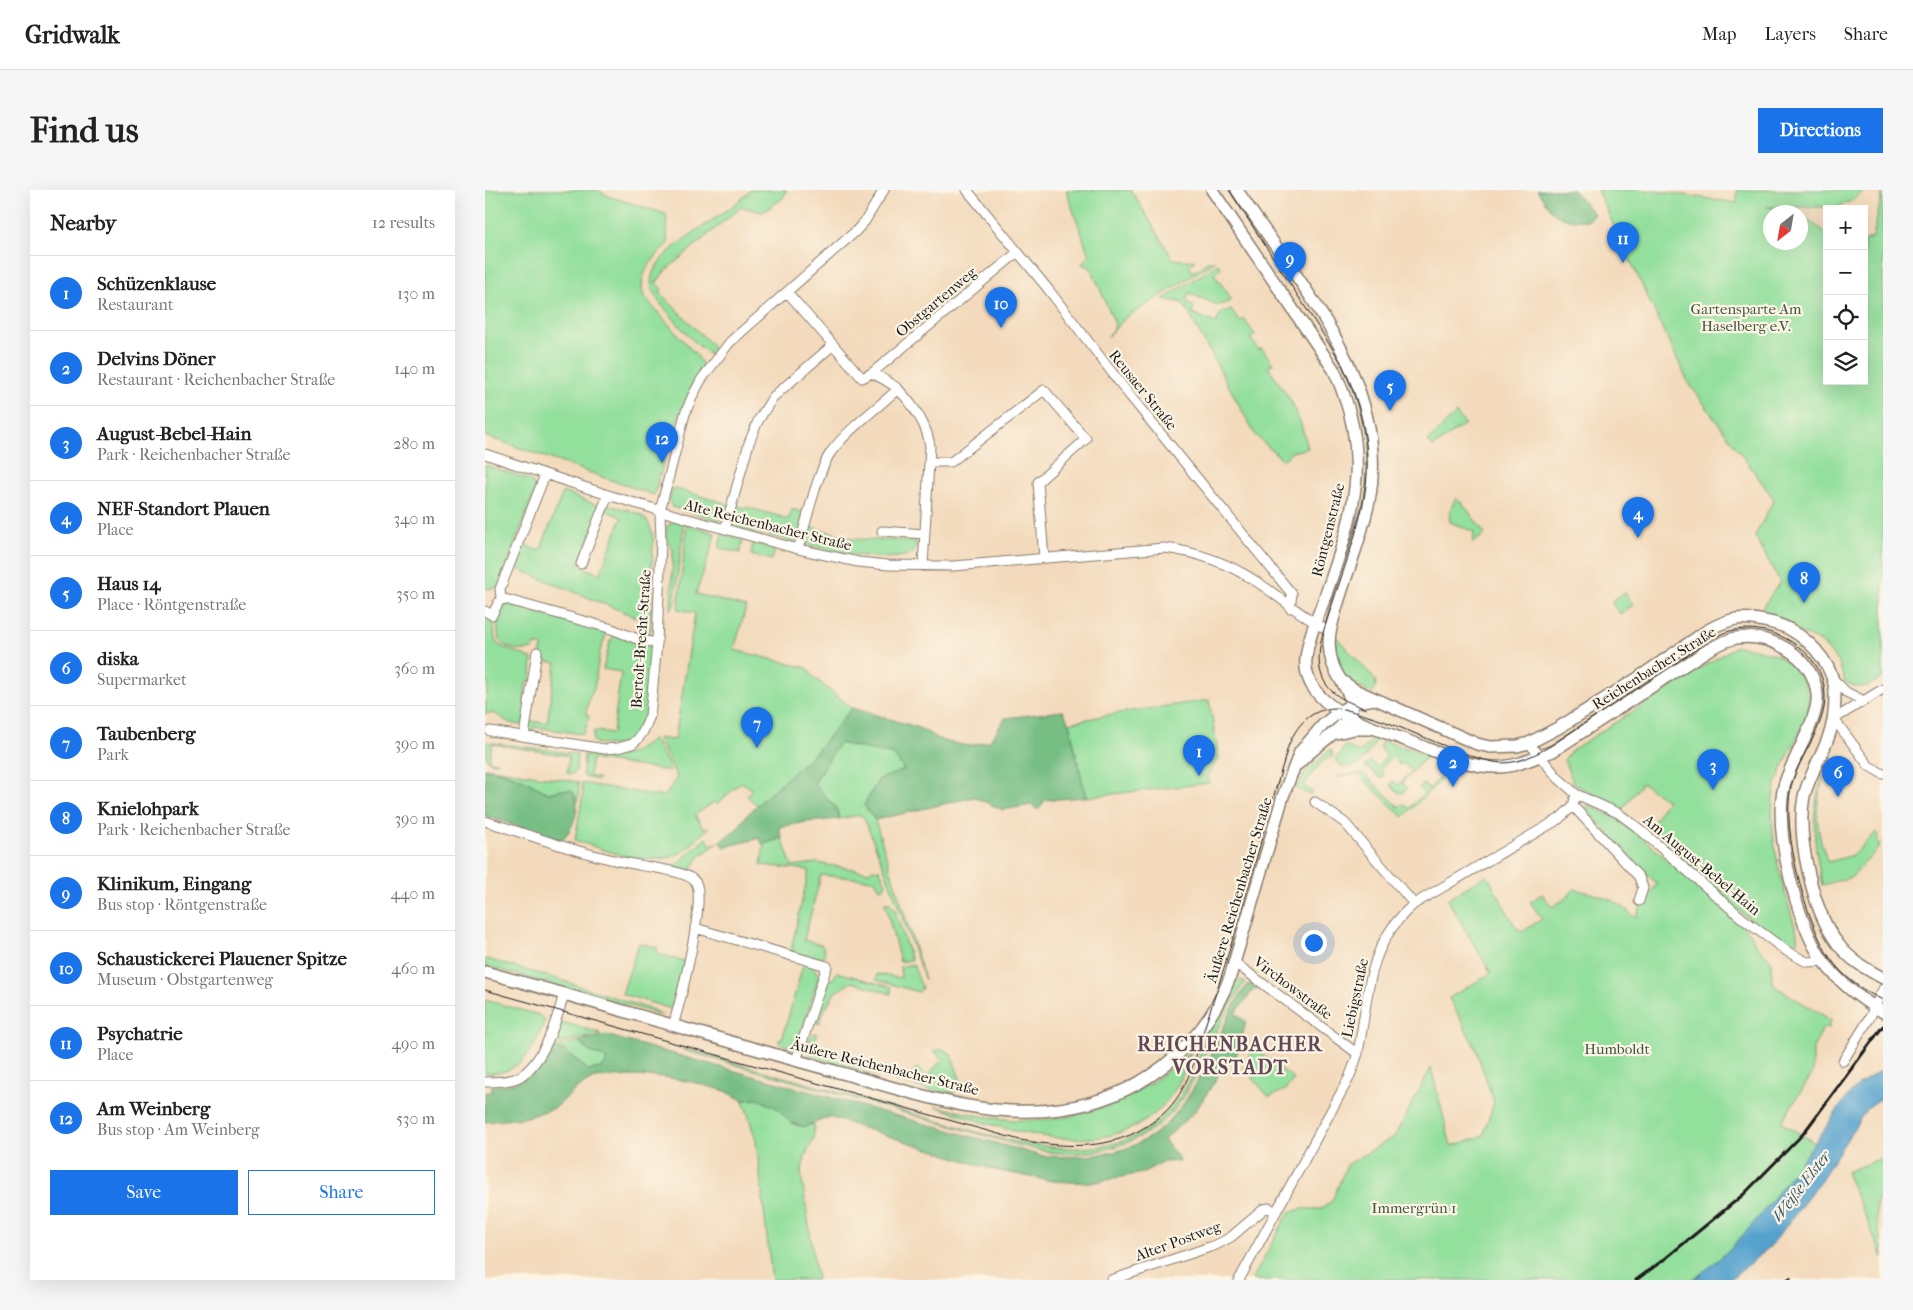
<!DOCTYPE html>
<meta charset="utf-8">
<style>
:root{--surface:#fff;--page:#f6f6f6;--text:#222;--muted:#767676;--line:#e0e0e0;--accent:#1a73e8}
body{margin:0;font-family:"IM FELL French Canon",serif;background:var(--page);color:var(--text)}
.controls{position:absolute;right:15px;top:15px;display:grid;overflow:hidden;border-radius:0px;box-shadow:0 5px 20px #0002}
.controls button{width:45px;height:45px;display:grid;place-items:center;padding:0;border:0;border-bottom:1px solid var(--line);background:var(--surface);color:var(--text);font:25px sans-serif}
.compass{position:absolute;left:1278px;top:15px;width:45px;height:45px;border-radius:50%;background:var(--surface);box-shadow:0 5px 20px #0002;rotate:211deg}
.you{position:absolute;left:828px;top:752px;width:18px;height:18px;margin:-12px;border:4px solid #fff;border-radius:50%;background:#1a73e8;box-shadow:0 0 0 8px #1a73e833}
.badge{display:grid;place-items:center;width:32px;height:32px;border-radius:50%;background:var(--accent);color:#fff;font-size:16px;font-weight:700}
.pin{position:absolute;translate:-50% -41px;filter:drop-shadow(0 1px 2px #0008)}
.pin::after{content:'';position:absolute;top:26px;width:18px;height:15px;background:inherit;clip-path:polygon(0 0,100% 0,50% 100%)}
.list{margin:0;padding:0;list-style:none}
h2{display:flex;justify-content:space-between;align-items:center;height:65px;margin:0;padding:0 20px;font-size:21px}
h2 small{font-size:16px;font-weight:400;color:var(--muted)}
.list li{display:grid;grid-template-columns:32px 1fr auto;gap:15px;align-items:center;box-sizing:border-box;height:75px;padding:0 20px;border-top:1px solid var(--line)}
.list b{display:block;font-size:19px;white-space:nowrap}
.list p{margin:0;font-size:16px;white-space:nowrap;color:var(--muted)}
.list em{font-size:16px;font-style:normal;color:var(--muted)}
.actions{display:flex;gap:10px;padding:15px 20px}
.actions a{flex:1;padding:11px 0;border:1px solid var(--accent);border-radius:0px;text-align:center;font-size:18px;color:var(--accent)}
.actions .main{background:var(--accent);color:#fff}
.icon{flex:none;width:28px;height:28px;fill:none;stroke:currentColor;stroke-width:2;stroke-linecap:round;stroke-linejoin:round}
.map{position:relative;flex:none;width:1398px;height:1090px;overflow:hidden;border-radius:0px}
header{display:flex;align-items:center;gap:30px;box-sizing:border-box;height:70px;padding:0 25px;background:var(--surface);border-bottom:1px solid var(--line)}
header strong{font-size:24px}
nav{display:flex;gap:28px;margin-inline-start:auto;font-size:18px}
.intro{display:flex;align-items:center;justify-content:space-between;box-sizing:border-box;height:120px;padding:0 30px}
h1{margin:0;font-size:35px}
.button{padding:12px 22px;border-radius:0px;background:var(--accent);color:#fff;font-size:18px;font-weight:700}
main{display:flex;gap:30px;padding:0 30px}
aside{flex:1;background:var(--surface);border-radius:0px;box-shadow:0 5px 20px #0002}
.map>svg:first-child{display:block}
.green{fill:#93df9c;stroke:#587e5c}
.forest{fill:#76be84;stroke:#496d50}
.water{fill:#55a2ce;stroke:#385f75}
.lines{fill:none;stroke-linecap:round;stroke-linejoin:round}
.minor-casing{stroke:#887b6c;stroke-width:11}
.tertiary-casing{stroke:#887b6c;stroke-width:14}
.minor{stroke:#fff;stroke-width:9}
.tertiary{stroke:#fff;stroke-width:11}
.tram{stroke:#1c1c1c;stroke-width:1}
.rail{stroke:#1c1c1c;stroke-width:3}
.labels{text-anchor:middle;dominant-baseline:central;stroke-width:4.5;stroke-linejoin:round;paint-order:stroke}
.street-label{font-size:15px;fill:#1c1c1c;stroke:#fcf5e5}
.park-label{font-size:15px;fill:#405642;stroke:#fcf5e5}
.water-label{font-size:16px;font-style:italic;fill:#36586c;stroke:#fcf5e5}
.district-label{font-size:20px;font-weight:bold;letter-spacing:1px;fill:#624858;stroke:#fcf5e5}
</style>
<header>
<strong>Gridwalk</strong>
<nav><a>Map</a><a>Layers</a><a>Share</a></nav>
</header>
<div class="intro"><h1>Find us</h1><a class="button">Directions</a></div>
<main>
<aside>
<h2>Nearby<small>12 results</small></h2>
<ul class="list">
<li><span class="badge">1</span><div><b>Schüzenklause</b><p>Restaurant</p></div><em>130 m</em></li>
<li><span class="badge">2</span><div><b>Delvins Döner</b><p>Restaurant · Reichenbacher Straße</p></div><em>140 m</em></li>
<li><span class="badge">3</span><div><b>August-Bebel-Hain</b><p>Park · Reichenbacher Straße</p></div><em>280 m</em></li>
<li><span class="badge">4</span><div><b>NEF-Standort Plauen</b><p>Place</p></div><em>340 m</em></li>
<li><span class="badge">5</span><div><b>Haus 14</b><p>Place · Röntgenstraße</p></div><em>350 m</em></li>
<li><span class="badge">6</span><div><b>diska</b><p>Supermarket</p></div><em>360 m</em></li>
<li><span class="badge">7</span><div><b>Taubenberg</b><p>Park</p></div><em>390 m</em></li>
<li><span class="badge">8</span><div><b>Knielohpark</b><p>Park · Reichenbacher Straße</p></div><em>390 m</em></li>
<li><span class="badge">9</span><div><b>Klinikum, Eingang</b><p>Bus stop · Röntgenstraße</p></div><em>440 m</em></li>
<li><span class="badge">10</span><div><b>Schaustickerei Plauener Spitze</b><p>Museum · Obstgartenweg</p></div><em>460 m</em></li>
<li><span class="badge">11</span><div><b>Psychatrie</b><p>Place</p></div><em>490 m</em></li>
<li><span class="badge">12</span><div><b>Am Weinberg</b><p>Bus stop · Am Weinberg</p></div><em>530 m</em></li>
</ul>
<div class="actions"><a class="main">Save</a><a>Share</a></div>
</aside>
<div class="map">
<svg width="1398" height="1090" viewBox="0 0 1398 1090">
<rect width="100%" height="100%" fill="#fcf5e5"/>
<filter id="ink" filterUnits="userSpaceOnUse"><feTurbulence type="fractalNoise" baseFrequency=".02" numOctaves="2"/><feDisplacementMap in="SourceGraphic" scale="10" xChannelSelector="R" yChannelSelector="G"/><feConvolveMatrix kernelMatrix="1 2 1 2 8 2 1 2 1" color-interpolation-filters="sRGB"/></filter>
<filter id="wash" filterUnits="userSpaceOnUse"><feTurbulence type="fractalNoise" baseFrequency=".0096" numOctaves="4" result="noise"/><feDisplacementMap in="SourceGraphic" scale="20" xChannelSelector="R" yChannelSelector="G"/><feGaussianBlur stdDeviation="1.12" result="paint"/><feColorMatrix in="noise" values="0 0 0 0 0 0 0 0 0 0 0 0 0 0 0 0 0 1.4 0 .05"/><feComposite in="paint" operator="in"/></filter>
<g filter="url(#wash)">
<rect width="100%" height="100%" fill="#f3dabc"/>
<!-- green -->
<path class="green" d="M0,0H112L126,7L181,24L183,53C170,68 149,86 160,108L213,167L219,177L208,195L189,237L169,305L0,246Z
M265,0H302L298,8L278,22L256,17L180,81L171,93L177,99L175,103L229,157L224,164C209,153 195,137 184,123C177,116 170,108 167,98C157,61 247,26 265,0Z
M581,0H646L688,69L710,71L704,76L708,82L724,71H731L640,128L623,147L628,141L630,134L606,78L597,74L604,65Z
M1112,0H1163L1252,13V0H1381L1366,11L1351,17H1282L1312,22H1286V52H1316V25L1342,43V191H1379V51L1388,47L1398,0V487C1382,497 1378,501 1360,492L1353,471L1336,452L1274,423L1295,392L1270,346L1289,309L1203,192Z
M733,74L736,78L729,84L746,108L745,112L733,115L704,103L701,111L709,117L707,123L731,133L736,122L746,120L755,132L759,129L770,145L765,148L774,160L777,158L788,174L783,177L806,211L816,234L823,258L807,262L798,270L771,246L698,113L678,109Z
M971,223L980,234L948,257L943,251Z
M0,275L42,289L47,292L51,298L13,397L2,399L0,397Z
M188,298L244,314L239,329L233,330L187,317L184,311Z
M78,302L117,317L93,375L115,384L137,327L121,321L123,315C147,322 165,320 168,349L165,448L155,447L161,431L30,378L39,355L55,361Z
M971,308L979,315L1000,344L988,353L989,342L965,332L964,322Z
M249,315L260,318L261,317L304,329L307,319L321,323L312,350L309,352L250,337L246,332Z
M190,331L199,333L189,415L186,420L188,360L181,349L182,336Z
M202,334L230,343L227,356L211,404L261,417L249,460L323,478L328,487L367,518L332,561L272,615L262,606L267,599L256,592L232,614L229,612L210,625L218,638H224C214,646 206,657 195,663C166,679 119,660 90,650L98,603L96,593L175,606L181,605L192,587L173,548L190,550L210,423L193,419Z
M323,336L370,349L431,351C431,355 431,359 428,362C411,376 343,360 322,355L319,352Z
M237,344L258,350L255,363L234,358Z
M268,353L290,359L287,370L266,365Z
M1140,403L1148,415L1135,424L1127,414L1128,410Z
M22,414L120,441L121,445L115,461L109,499L105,505L101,524L104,526L100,541L97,544L49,537L48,542L45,541L43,536L45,531L62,533L71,473L54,470L57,457L56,455H50L48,459C36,462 23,459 14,451L11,424L14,418Z
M0,424L6,427L11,453C23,461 35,462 47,469L46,490L41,493L39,513L42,516L38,533L36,535C32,535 27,534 23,532C15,528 10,520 0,524L3,492L0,491Z
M130,445L167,456C166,483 170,541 140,553C131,557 119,554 110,553L108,551L109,541L128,543L136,482L118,479L125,451Z
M850,446L889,488L891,493L888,504C859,490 849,480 850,446Z
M1251,456C1262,458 1274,459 1285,463C1305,470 1325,491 1324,514C1324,521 1319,533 1316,539C1306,563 1291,583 1288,609C1284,655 1299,700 1312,743V752L1308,756H1303C1251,724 1208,679 1164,639L1182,610L1157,593L1137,620L1089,594L1079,570L1087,560Z
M724,510L734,568L723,584L724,593L601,607L584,533L627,524Z
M889,548L893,549L875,574L860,578L850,570L861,555L874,563Z
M168,550L171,552L182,572L185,581L107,569L104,586L114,588L113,590L102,588L98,585L99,565C131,567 140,570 168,550Z
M898,551L950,566L948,570L943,565L917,593L922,598L918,603L912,602L905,594L909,591L913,595L927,581L918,573L915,575L907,567L895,580L900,585L896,588L880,576L885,571L892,577L902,566L894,557Z
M2,552L92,564L91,581L87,584L82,583L84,566L7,554L4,571L14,572L7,573L1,568Z
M354,553L410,565L419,581L394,589L379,615L390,630L440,790L403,688L379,628L375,625L355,629L351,618L329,594Z
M846,559L848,567C835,569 827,584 820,594L819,597L828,601L825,605L811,598L823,579Z
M957,571L967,573L954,592L918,627L873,584L852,587L878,583L914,617L918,614L924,618L939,603L934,598L938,594L944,599L960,581L953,574Z
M0,578L93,592L94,603L89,631L91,606L76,600L63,603C39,590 27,583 0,579Z
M1339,585C1329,619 1330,639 1343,672L1368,665L1391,642L1394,645L1392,650L1395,656L1367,687L1337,695C1330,658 1323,621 1339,585Z
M1104,615L1124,624L1152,643L1266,744L1270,754L1286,770L1287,791L1291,797L1346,830L1344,838H1338L1328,858V883L1296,932L1330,953C1293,1001 1258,1057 1207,1090H767L804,1022L817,1019H836L847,1011L862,975L910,946L946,878L966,956L998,946L1009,912L990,857L964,808L1006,783L962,709L1002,685L1030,736L1037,742L1057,729L1045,712L1057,704L1067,717L1080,709L1089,699C1102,702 1128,708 1138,717C1143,721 1145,724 1151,727L1156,716L1172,694L1105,624L1101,617Z
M221,648L226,655L234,652L215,666L205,681L191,678V675L194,672Z
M297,648L307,676L332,673L384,682L387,679L395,680L401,694L399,698L395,699L390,690L336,685L319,750L337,755L340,761L338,768L336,770L307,763V755L324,680L276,675L279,654Z
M403,712L409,717L426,770L415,772L400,713Z
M154,753L173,758L171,763L201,772L187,819L137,804Z
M2,769L69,788L168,820L177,825L0,776V770Z
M319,772L327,775L334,785L314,853L311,857L306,858L294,853V848L297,849Z
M428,774L437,798L434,802L391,790L392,784L416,788L415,777Z
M352,782L406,797V804L367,792L350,802L335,829V833H332L330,832L331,826L343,788L347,790Z
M754,790L760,791C747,812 735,833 725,854C715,874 708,894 695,912C667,952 613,968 566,962C555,961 544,957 533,955L198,860V858L513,948C590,965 661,969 704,892C713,877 715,860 721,845C723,838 729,832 733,825C739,815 744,796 754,790Z
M0,810L54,825L60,830C49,859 35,886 0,883Z
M77,832L115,843L67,855Z
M329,843L332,844L328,859L425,885L433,877L442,886L458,869L449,861L457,859L466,864L477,895C470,905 463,903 452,902L332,868L325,865L323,861L325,847Z
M93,851L105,862L121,868V873L117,878L103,880L79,860L65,859Z
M768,857L809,889L800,900L784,907L759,878Z
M706,861C672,988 539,949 450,916C473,921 495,927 518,929C569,935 625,921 667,892C681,883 693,872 706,861Z
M273,909C279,912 286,914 291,917C308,928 303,941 329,934V948L321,964L316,983L332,1090H287L271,951L263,924L257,910Z
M1398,965C1398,974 1398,984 1398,992C1396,1001 1391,1008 1391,1018C1390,1035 1398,1051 1398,1068L1361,982L1397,968Z"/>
<!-- forest -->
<path class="forest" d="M1052,0H1088L1109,24L1104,30C1071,31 1069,26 1052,0Z
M367,518L432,537L458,551L483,556L505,551L520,528L578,521L584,533L601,607L560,610L553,620L546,615L518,620L489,607L390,630L379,615L394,589L419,580L409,565L354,553L329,594L351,618L355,629L321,632L294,637L297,648L279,654H277L275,648L240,657L234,652L253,638L261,626L272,615L332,561Z
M0,579C28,583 39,590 63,603L76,600H87C97,615 89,640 76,650L0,626Z
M763,794L773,796L772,799L770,798L750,823L761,832L749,873L740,868L732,888L711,920L679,950L696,971L677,972L657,983L606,993L567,991L509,980L344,927L319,937L306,933L292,918L273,909L257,910L241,901L207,892L179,887L145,886L109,888L92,898L70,918L39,928L0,932V902H7V896C38,895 50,885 65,859L79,860L103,880L117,878L121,873V868L105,862L93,851L120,845L557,966C656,971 688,946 729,859C739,837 748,812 763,794Z"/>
<!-- water -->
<path class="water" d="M1398,879V907L1382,918L1334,993L1286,1056L1245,1090H1207C1256,1058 1298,996 1333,948C1347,930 1358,908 1375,894C1382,888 1391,884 1398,879Z"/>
</g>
<g filter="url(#ink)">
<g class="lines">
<!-- minor casing -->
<g class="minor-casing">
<path id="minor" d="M482,0L563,99L645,206L807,404L805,418
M303,103L377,188L387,183L533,62
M387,183C396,188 407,193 414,200C429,216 442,235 445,256L438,376
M0,264L123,305L200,328L313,359L373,372L403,375L469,376L679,358C713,362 743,373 772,392C797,408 818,428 845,441
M444,272H466L559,200L601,249L553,292L559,368
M240,339L264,253L273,231L288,207L348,155
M397,341L440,344
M313,359C321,334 332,282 346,262C364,238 391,219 413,199
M96,374L123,305
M16,408L124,438L155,450L172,453
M16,408L15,399L60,285
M0,421L7,425L16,408
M1349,490L1361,502L1379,511
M1398,499L1349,529L1384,576L1398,584
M5,541L120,559L133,558L147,554L152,550L158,542L165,526L172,453L176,351L175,321L200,224L207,207L216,190L245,152L371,41L380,31L399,0
M39,546L52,462
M1044,553L1073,588L1091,604L1133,623L1152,637L1258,729L1303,762L1322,772L1339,771
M830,612L860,633L929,714
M1088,616L1154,687L1158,698L1154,711
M0,631C51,647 101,666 154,675C167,678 205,681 211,693C221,712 195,812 188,836
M210,738L342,776L311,871
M750,773L873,864
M1358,871L1384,829L1398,799
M0,892C11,892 24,892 34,887C59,873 72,829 79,804
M626,1090L731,1055L746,1047L779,1019L784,1018L791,1022
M754,1090L864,888C867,880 871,871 873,862C885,805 880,756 929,714L1074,629L1088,616L1091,604"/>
</g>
<!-- tertiary casing -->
<g class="tertiary-casing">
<path id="tertiary" d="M727,0L849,180C866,218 875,255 870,298C866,334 852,372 840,407C833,427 823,447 821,469C820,478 822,486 826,494C843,525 892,539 923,551C951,561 983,578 1013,577C1031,577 1051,567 1068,561L1223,460C1232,455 1241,450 1251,448C1287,443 1328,466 1332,504C1335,528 1306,570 1299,596C1288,641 1312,734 1338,771C1354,792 1375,809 1398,822
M752,0C812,92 907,193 884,311C875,355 856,395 846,438C843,448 844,462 847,472C851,489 875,509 863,528C853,543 827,558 813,574
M857,491L870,500L992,554L1005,557L1032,556L1044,553L1073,538L1150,490L1223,440C1232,435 1241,431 1251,429C1258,428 1267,429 1274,430C1285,432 1296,434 1306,440C1329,453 1351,479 1350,506C1350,521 1348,537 1342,551C1335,569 1324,587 1319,606C1311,647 1328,722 1353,754C1365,770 1381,779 1398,788
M847,544L869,539H885
M0,782C118,814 235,850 353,882C423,901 500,930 575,919C651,909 717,860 745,787L798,606L815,562L838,535L855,521L872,512L889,509"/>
</g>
<!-- minor -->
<use href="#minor" class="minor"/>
<!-- tertiary -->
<use href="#tertiary" class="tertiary"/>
<!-- tram -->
<path class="tram" d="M744,0L856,172C873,207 884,244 882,285C879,327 862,369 849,409C842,432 828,462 837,486C844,506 864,512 881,519
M0,800L535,950C587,959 636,961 678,924C704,901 711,864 721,833C752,742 776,649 803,557C811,535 826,519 850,518C859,518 868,522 876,524C909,533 941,549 973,561C987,566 1002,572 1017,573C1035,573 1052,564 1067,555L1228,448C1233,446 1239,442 1245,441C1286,431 1339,460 1340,505C1341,538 1313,566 1306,597C1296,640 1321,732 1345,768C1358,787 1378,801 1398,810"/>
<!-- rail -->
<path class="rail" d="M1151,1090L1181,1068L1259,1004L1318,944L1398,836
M1302,1090L1305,1088"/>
</g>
</g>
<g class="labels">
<!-- street labels -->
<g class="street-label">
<text transform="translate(451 112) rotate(-40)">Obstgartenweg</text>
<text transform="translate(658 200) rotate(51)">Reusaer Straße</text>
<text transform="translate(283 335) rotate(14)">Alte Reichenbacher Straße</text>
<text transform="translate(843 340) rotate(-76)">Röntgenstraße</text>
<text transform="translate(156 449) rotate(-86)">Bertolt-Brecht-Straße</text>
<text transform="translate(1169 478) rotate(-32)">Reichenbacher Straße</text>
<text transform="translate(1217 675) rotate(40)">Am August-Bebel-Hain</text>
<text transform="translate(754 700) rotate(-73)">Äußere Reichenbacher Straße</text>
<text transform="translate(808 798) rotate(37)">Virchowstraße</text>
<text transform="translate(870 808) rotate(-78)">Liebigstraße</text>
<text transform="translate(400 877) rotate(14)">Äußere Reichenbacher Straße</text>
<text transform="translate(693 1051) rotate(-20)">Alter Postweg</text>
</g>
<!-- park labels -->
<g class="park-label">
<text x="1261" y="119">Gartensparte Am<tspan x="1261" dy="17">Haselberg e.V.</tspan></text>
<text x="1132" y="859">Humboldt</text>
<text x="929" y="1018">Immergrün 1</text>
</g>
<!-- water labels -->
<g class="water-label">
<text transform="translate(1316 996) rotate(-52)">Weiße Elster</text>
</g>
<!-- district labels -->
<g class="district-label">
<text x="745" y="854">REICHENBACHER<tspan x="745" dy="23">VORSTADT</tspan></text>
</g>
</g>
</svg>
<div class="controls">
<button>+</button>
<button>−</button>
<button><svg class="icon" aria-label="locate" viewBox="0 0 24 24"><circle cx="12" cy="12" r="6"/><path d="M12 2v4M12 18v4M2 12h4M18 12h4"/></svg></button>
<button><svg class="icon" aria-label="layers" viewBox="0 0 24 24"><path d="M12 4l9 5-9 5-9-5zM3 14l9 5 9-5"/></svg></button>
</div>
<svg class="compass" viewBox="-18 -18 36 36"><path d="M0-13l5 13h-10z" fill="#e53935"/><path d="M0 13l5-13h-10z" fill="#767676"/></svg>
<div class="you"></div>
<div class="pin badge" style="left:714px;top:586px">1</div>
<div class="pin badge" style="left:968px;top:597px">2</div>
<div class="pin badge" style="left:1228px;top:600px">3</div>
<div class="pin badge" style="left:1153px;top:348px">4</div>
<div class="pin badge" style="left:905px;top:221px">5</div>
<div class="pin badge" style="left:1353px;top:607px">6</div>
<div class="pin badge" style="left:272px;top:558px">7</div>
<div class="pin badge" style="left:1319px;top:413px">8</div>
<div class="pin badge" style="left:805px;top:93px">9</div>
<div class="pin badge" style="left:516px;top:138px">10</div>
<div class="pin badge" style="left:1138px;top:73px">11</div>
<div class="pin badge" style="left:177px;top:273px">12</div>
</div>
</main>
